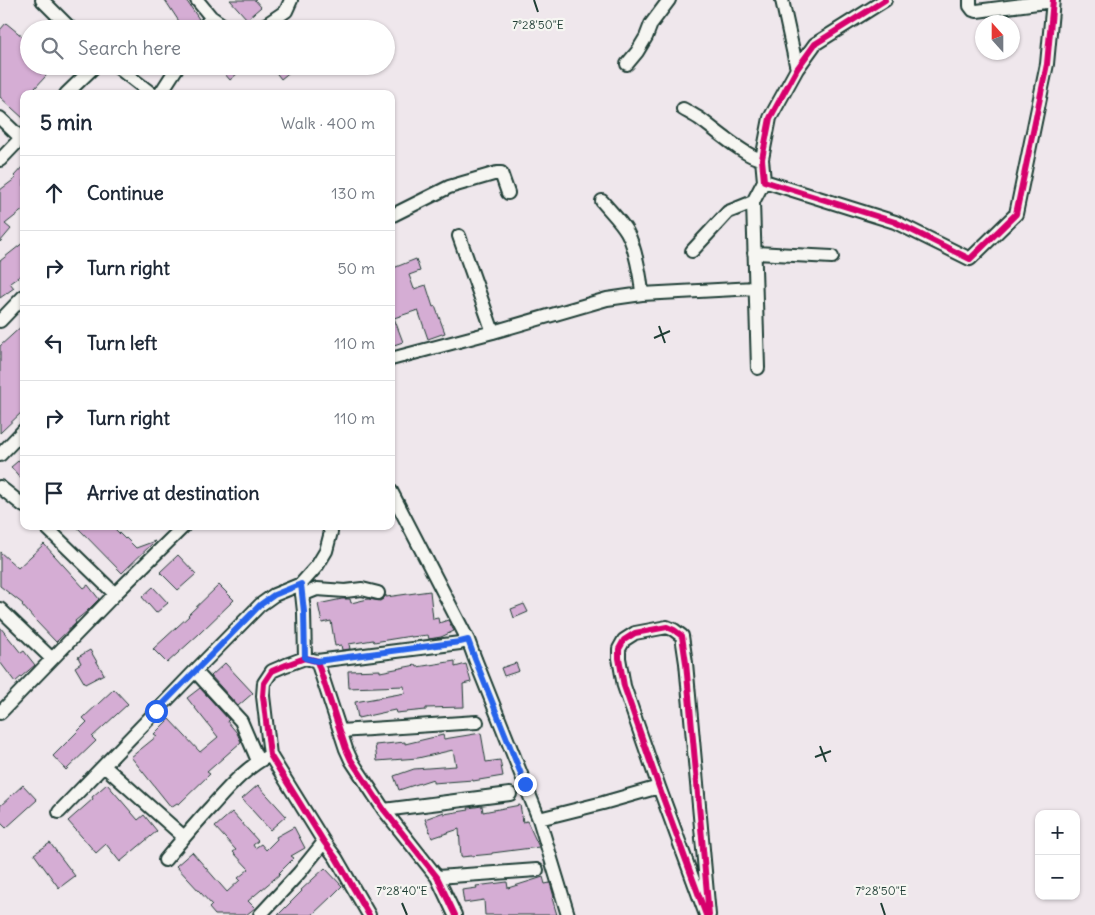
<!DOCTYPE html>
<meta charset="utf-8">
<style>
:root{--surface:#fff;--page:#f6f6f7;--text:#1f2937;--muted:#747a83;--line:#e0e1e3}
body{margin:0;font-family:Delius,sans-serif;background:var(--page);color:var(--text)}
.controls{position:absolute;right:15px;bottom:15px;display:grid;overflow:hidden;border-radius:10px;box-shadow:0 1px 4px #0004}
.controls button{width:45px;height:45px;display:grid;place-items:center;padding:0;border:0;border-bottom:1px solid var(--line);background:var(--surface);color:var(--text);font:25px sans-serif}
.compass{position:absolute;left:975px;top:15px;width:45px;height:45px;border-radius:50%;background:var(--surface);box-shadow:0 1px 4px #0004;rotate:339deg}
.stop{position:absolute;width:15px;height:15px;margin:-11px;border:4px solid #2563eb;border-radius:50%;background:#fff}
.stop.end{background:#2563eb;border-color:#fff;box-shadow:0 1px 5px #0008}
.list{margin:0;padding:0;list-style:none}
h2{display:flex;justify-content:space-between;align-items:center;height:65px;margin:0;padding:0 20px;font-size:21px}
h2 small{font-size:16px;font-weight:400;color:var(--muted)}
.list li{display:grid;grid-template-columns:32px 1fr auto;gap:15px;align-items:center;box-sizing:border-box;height:75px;padding:0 20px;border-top:1px solid var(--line)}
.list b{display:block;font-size:19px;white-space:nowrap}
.list em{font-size:16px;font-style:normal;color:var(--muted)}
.icon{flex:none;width:28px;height:28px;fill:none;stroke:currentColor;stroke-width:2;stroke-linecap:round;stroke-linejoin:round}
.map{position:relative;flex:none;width:1095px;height:915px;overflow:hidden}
.search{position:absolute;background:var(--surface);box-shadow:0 1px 4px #0004;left:20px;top:20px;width:375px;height:55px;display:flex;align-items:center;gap:12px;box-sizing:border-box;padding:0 18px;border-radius:28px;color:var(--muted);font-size:19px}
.panel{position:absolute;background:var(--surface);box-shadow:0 1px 4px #0004;left:20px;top:90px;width:375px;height:440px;border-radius:10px}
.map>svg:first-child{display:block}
.building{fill:#d5add4;stroke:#1f3d34}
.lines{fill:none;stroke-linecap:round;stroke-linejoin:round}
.minor-casing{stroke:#1f3d34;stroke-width:16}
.minor{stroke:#f6f6f2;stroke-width:12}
.cycleway-casing{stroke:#f6f6f2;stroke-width:9}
.cycleway{stroke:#d6006c;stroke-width:6}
.route{stroke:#2563eb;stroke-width:6}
.ticks{fill:none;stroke:#1f3d34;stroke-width:2}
.ticks-label{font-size:12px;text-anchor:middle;fill:#1f3d34;stroke:#f6f6f2;stroke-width:4.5;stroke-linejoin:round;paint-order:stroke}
</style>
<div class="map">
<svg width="1095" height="915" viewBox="0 0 1095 915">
<rect width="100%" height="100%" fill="#efe7ec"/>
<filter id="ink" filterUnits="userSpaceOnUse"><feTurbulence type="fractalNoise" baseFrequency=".02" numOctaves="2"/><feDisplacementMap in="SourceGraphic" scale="10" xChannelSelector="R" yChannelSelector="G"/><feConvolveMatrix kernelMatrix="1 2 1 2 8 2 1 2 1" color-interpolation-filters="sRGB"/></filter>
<g filter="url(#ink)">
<!-- building -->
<path class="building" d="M165,0H186L199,19L184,29Z
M230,0H255L261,7L247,19Z
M6,23L29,42V66H55L35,88L40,94H24V119L0,97V30Z
M218,66H246L230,80Z
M271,66H297L281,79Z
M24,165V209L5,224L11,229L0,242V190L16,178L14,176Z
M24,242V273L10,283L14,288L0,298V261Z
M416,259L420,271L409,275L414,289L426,285L433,307L435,306L445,333L428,339L418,310L394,318L403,342L394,345L391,337V269Z
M24,324V410L0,433V346Z
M24,456V482L11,467Z
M76,526H112L125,539L126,538L136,548L155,541L122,573Z
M44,544L84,588L88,585L99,599L86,612L75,621L76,623L56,642L35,620L22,605L23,604L0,586V552L18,568Z
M178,555L196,574L178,590L160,572Z
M219,585L234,600L199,634L167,663L153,649L189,616L188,615Z
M153,587L168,603L156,613L142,597Z
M430,591L433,619L438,618L439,623L448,620L454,631L441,637L429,639L428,635L411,637V636L374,642L373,640L349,644L350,649L342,650L341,645L335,646L331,621L322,623L318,604L342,599H350L351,603L368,599L380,601L383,599L386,595V597Z
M524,604L528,612L514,618L511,609Z
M0,627L21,653L24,651L35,665L15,682L0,662Z
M90,650L104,674L85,684L75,667L81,663L78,657Z
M455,661V667L466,664L471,682L463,684L464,707L426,708V710L396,713L395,710L358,718L355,702L405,693L404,686L349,688L348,671L380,670V672L416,665L417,667Z
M225,663L253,693L238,706L211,676Z
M516,663L519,671L504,676L501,668Z
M200,688L229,720L227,721L237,733L241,742L207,772L210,774L179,804L177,803L171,807L131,757L157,736L154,734L169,719L200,752L218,737L187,698Z
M114,689L128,704L92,737L96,741L66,770L53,756L87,722L83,718Z
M481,733L486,762L500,760L503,776L473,781V780L433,783V779L399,790L394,776L414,769L456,766L453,750L418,758L377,761L375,745L405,742V744L443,735L444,739Z
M107,784L138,820L144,815L157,831L120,862L106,844L96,853L68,821L93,799L92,797Z
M23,785L37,800L6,828L0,822V806Z
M258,785L286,816L270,830L242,799Z
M520,805L523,822L527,821L539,847L492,853V854L461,857L459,829L432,838L425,819L444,812V814L469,810L468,808L482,806L483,812Z
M232,812L258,841L253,845L255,848L261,844L266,850L277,839L276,837L294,827L305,848L291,856L294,858L279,873L280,874L248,901L255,908L246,915H215L209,908L212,905L176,866L192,852L227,892L240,880L238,878L249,869L233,852L236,850L215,827Z
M50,843L75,876L59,888L34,854Z
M325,868L342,886L331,897L312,915H278L302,891L301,890Z
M543,877L545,884L550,883L554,897L552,898L557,915H485L484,900L464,903L462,890L477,888L476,886L507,882L508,888Z"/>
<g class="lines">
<!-- minor casing -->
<g class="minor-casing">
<path id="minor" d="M42,0L71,29
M197,0L211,17L228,29
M782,0L797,69
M885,0L815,44L797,69L770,118L762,159L764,181L895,222L970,259L1016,214L1047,64L1053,0
M970,0V6L973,10L977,11L1053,1
M203,29L211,17
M257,29L267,24L286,11L291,0
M627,64L637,52L646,37L651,24L669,0
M116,66L152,94
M66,94L95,66
M160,94L178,66
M683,109C688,112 694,115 700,119C713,128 748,159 762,159
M0,118L24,141
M0,160L24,135
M602,201C610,211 621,221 627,232C635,246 641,278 642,294
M391,216L449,187L497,173H501L508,193
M459,236L493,332
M692,251L728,212L753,202
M754,253L832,257
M0,321L24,296
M391,359L493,332L607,299L642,294L755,288
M758,368L753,202L764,181
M0,455L24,430
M0,487L24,506
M391,491L468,640L475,659L539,819L568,915
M45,526L115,594
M302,595L317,589L345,591L362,589L378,593
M0,609L52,659
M305,658L304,612L301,584L317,566L326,551L331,532L328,526
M317,661L460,643L468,640
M195,671L241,721L258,761
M0,713L115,594L184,526
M340,731L477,722
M104,766L184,837
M384,810L510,794
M59,812L195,671L260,605L274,595L301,584
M539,819L603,803L659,787
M165,860C180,842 195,824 211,807C230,786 245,768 270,755
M437,877L537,870
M260,915L299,873L324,842
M369,915L336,858L324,842L270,755L263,696L264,683L272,671L286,665L305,658L317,661L346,749L351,760L384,810L437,877L455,915
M706,915L659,787L624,686L619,658V649L624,640L635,633L667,627L674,630L682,636L686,663L709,915"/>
</g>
<!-- minor -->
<use href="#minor" class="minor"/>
<!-- cycleway casing -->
<g class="cycleway-casing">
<path id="cycleway" d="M885,0L815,44L797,69L770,118L762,159L764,181L895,222L970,259L1016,214L1047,64L1053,0
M369,915L336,858L324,842L270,755L263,696L264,683L272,671L286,665L305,658L317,661L346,749L351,760L384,810L437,877L455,915
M706,915L659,787L624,686L619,658V649L624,640L635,633L667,627L674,630L682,636L686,663L709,915"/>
</g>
<!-- cycleway -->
<use href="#cycleway" class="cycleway"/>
</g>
</g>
<g class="lines" filter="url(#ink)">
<!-- route -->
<path class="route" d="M156,711L260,605L274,595L301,584L304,612L305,658L317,661L460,642L468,640L475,659L525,784"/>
</g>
<!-- ticks -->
<path class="ticks" d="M534,0L538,12M659,326L665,343M654,338L670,331M820,746L826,762M815,757L831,751M402,903L407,915M881,903L885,915"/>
<g class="ticks-label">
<text x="538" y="29">7°28'50"E</text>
<text x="402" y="895">7°28'40"E</text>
<text x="881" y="895">7°28'50"E</text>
</g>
</svg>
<div class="controls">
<button>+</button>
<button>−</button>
</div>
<svg class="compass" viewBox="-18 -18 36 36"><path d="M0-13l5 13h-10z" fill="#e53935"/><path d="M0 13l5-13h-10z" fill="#747a83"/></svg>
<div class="stop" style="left:156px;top:711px"></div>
<div class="stop end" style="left:525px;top:784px"></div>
<div class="search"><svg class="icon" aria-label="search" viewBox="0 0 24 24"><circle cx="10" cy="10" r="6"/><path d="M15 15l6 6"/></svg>Search here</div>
<section class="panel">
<h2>5 min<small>Walk · 400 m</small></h2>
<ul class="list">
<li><svg class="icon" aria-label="ahead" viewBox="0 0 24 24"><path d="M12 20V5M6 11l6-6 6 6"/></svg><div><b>Continue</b></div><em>130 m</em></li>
<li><svg class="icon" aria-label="right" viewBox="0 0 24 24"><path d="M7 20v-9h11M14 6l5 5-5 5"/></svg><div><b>Turn right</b></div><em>50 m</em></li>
<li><svg class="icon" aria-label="left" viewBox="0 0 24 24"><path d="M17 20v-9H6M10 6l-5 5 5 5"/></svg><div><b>Turn left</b></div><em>110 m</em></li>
<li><svg class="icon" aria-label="right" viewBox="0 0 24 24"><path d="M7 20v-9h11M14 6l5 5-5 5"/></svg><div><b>Turn right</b></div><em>110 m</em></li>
<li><svg class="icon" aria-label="arrive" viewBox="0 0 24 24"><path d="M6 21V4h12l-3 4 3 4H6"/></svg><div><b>Arrive at destination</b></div></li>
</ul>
</section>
</div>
